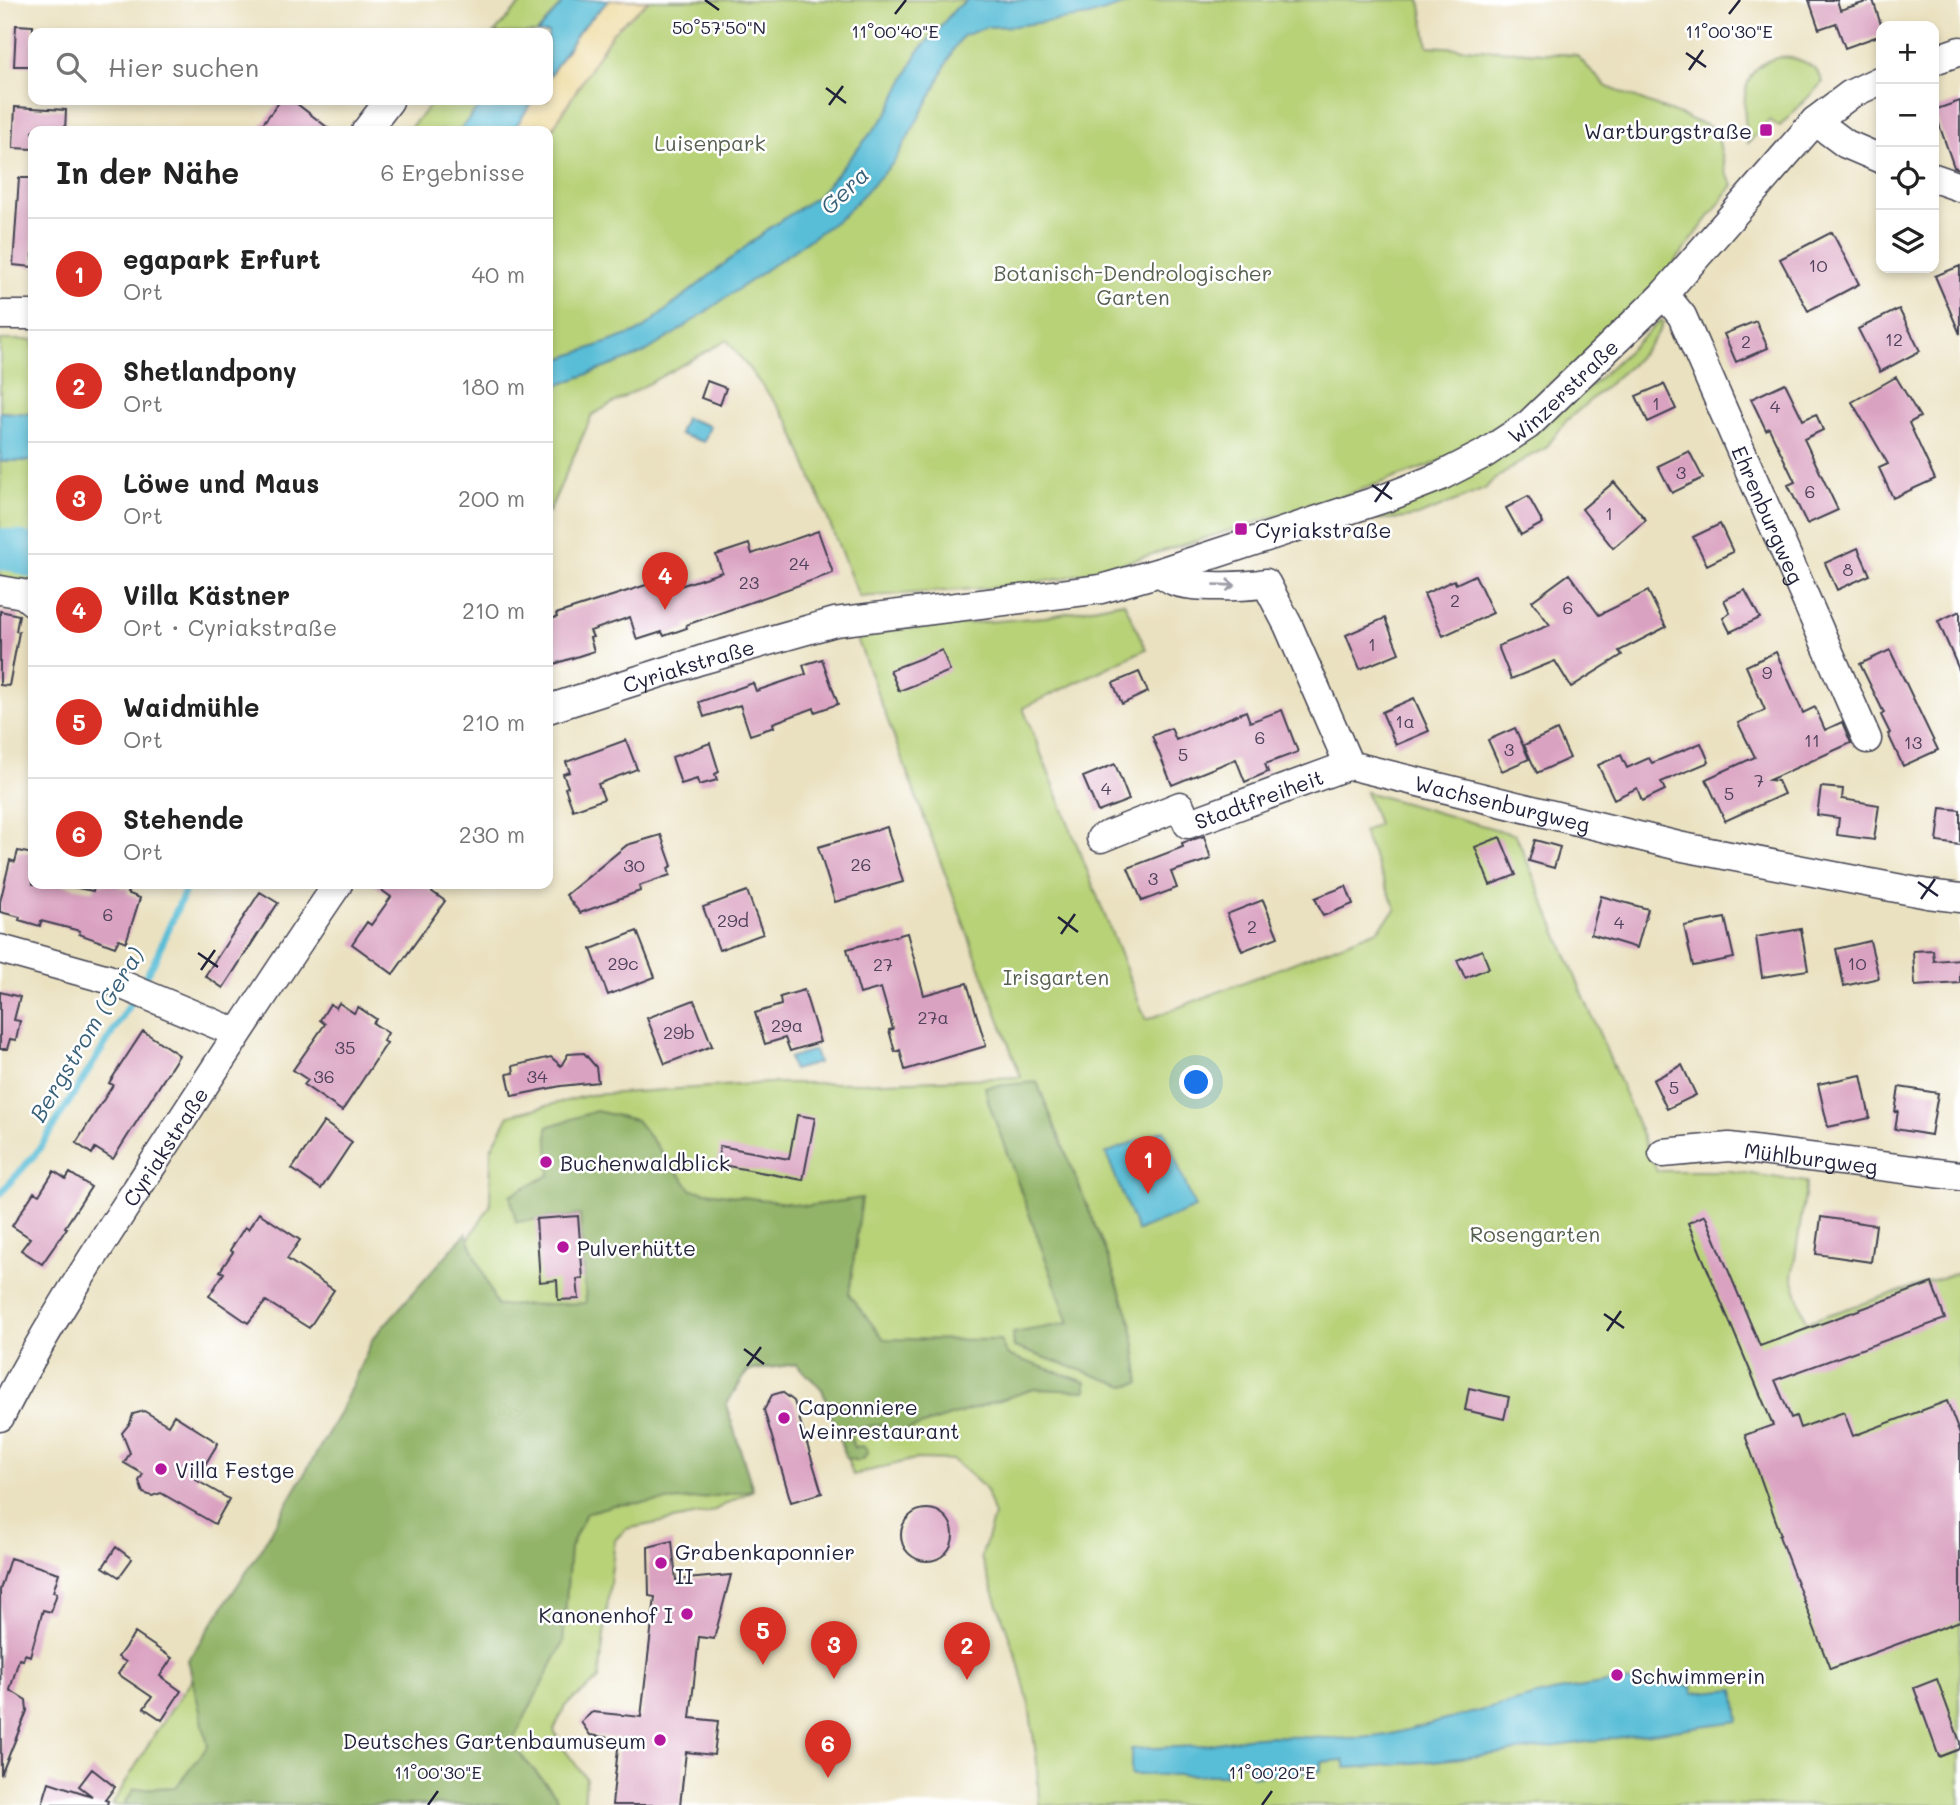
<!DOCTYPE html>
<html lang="de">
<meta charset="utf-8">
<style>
:root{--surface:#fff;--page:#f6f6f6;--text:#222;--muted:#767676;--line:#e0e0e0;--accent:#d93025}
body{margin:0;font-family:Mali,sans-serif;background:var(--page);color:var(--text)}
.controls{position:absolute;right:21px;top:21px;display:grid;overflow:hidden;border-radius:14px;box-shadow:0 4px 10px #0003}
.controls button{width:63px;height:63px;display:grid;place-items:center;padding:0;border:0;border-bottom:2px solid var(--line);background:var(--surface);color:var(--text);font:35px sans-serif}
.you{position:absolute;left:1197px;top:1083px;width:24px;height:24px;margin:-18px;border:5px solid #fff;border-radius:50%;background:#1a73e8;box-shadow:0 0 0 10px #1a73e833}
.badge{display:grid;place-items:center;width:46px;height:46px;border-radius:50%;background:var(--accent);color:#fff;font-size:23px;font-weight:700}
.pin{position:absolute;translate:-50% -58px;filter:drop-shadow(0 2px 4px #0008)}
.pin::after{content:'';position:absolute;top:37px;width:24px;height:21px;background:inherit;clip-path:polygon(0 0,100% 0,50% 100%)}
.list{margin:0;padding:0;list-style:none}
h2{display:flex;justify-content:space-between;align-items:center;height:91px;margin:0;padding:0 28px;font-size:30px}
h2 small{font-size:23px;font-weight:400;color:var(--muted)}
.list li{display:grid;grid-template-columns:46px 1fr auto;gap:21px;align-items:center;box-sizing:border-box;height:112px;padding:0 28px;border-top:2px solid var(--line)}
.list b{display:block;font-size:26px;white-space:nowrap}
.list p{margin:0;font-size:23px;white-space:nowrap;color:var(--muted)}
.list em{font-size:23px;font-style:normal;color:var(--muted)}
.icon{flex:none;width:38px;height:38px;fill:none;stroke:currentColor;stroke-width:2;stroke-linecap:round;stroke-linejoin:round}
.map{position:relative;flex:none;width:1960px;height:1805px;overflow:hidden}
.search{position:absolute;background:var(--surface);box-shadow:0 4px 10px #0003;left:28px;top:28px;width:525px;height:77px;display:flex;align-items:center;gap:18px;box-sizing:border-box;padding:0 24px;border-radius:14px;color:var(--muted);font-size:26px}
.panel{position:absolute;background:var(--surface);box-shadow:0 4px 10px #0003;left:28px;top:126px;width:525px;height:763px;border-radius:14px}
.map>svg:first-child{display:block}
.green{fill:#b8d278;stroke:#6d7a5a;stroke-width:2}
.forest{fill:#92b468;stroke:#5a6b52;stroke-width:2}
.sand{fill:#eeda9e;stroke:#887e6c;stroke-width:2}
.water{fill:#59bdd7;stroke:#3e7089;stroke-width:2}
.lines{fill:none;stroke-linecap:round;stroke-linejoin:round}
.stream{stroke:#59bdd7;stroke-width:7}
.river{stroke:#59bdd7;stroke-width:42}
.building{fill:#daa2c1}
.minor-casing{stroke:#403f4f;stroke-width:31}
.minor{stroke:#fff;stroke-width:28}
.oneway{stroke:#9c9ca7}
.ticks{fill:none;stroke:#22223b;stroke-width:2.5}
.poi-dot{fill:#b5179e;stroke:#fff;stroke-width:2.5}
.labels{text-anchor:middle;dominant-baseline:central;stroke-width:5;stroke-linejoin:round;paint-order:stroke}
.number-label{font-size:18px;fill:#50425c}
.poi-label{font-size:21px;fill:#22223b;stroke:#fff;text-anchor:start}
.park-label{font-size:21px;fill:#566050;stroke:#fff}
.street-label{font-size:21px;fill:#22223b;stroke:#fff}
.water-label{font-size:23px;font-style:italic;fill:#386079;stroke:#fff}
.ticks-label{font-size:18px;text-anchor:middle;fill:#22223b;stroke:#fff;stroke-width:5;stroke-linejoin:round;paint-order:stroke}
</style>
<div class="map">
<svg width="1960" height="1805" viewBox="0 0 1960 1805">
<rect width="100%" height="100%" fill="#fff"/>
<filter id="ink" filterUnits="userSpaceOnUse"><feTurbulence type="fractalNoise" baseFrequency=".0143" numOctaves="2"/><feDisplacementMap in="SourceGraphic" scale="14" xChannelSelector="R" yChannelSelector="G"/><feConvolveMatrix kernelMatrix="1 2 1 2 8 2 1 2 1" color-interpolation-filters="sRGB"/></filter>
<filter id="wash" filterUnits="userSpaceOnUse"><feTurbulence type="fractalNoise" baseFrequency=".00686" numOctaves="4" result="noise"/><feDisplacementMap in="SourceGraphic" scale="28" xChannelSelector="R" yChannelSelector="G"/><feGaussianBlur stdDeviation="1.57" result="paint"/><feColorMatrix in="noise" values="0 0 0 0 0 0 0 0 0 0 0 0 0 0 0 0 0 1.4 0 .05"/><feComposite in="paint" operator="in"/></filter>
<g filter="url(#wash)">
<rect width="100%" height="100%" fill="#eae1c0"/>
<!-- green -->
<path class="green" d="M524,0H565L537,33H494Z
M649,0H1420L1428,46L1576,55L1607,87L1716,129L1726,173L1733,185L1663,278L1578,362L1490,432L1434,464L1343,496L1231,530L1114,566L1059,579L1002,587L859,597L789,421L727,340L592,415L548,514V134L551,131L613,32Z
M1783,57C1800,58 1817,65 1823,82L1779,127L1770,120L1748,143C1743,109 1736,63 1783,57Z
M435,100H484L459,131H407Z
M1661,320L1663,322L1660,330L1650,344L1631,365L1566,421L1546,448L1528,457L1491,482L1485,489L1418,516L1398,519H1361L1541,428L1594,383Z
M0,340H33V414L0,412Z
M0,461H33V592L0,577Z
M1124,602L1146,649L1023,708L1146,1020L1378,930L1396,909L1363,832L1378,824L1366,792L1516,835L1657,1171H1730L1807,1182L1792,1277L1806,1322L1959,1272L1960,1805H1039L1037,1762L1029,1705L1017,1658L981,1558L994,1516L985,1488L953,1460L915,1459L853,1475L822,1389L796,1364L748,1371L726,1405L753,1490L709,1513L626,1529L615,1540L599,1679L565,1706L554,1730L561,1745L586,1778L584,1805H112L158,1729L337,1469L383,1371L490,1206L491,1149L509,1115L590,1095L768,1083H857L1021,1077L855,633L1045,617Z"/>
<!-- forest -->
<path class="forest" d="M1037,1082L1107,1255L1132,1325L1140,1383L1125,1386L1014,1347L1013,1333L1069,1323L989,1104L985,1087Z
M596,1111L636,1120L692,1190L808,1206L862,1198L849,1295L884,1339L1000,1340L1007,1355L1086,1382V1391L1034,1389L892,1435L882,1424L849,1430L854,1448L863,1446L868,1452L864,1458L858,1461L846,1458L822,1389L796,1364L747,1371L726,1405L753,1490L696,1499L614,1505L586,1513L570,1548L563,1643L511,1744L555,1794L559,1805H124L134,1789L176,1787L208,1746L188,1660L257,1556L339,1414L373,1338L466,1233L497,1306L586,1303L580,1215L516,1222L510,1195L550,1175L547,1127Z"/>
<!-- sand -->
<path class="sand" d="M609,0H649L613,32L551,131L548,134V131H513L533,100H548V78L580,30Z"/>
<!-- water -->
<path class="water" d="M565,0H609L580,30L548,78V33H537Z
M968,0H1138L1089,16L1015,26L987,27L963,36L953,50L932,94L894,162L843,216L674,334L642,354L548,389V363L640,331L768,229L818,196L887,114L918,52L956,8Z
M484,100H533L513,131H459Z
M0,412L33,414V461H0Z
M685,418L710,426L704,442L679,434Z
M814,1050L818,1063L793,1070L789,1058Z
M1164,1130L1195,1208L1137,1231L1106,1153Z
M1614,1682L1692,1686L1693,1693L1735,1689L1739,1721C1608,1738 1478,1760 1346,1768L1344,1760L1321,1762V1771L1252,1776L1251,1762L1225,1764L1226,1775H1131V1749L1200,1746L1245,1738L1272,1736L1353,1739L1388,1735L1552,1692Z"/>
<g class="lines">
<!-- stream -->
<path class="stream" d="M141,985L155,960L188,884
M0,1194L38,1151L136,995"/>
<!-- river -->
<path class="river" d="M0,549L17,551L33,557"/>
</g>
<g id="blocks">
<!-- building -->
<path class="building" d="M1809,0H1837L1840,10L1873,0L1881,25V35L1845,48L1836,23L1819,29Z
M16,25L33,26V66H14Z
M281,100H292L332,131H257Z
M1960,101V169L1954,167L1934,110Z
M15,107L66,110L65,131H33V149L13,148Z
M19,178H33V267L13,265Z
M1832,232L1859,284L1808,311L1780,259Z
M1960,266V334L1935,276Z
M1899,309L1920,351L1880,372L1858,329Z
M1756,321L1768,348L1736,362L1724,334Z
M1896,377L1920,417L1909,423L1935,479L1893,498L1879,468L1888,464L1852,402Z
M707,381L726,388L720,405L701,398Z
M1785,383L1803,420L1816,414L1823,430L1804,439L1838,510L1807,524L1788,485L1795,482L1769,428L1766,430L1751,399Z
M1664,384L1676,409L1648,422L1636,396Z
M1689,451L1703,478L1672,493L1658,466Z
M1614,482L1646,520L1613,548L1582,509Z
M1528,496L1543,523L1521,535L1506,508Z
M1720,524L1733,552L1707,565L1693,537Z
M818,531L833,573L686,625L687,628L664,636L662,632L637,640L630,617L590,631L593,637L590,638L594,651L548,666V620L557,617L556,614L668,578L674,588L722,572L716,555L749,544L752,554Z
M1858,548L1870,575L1837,590L1825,563Z
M1569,574L1599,615L1648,591L1666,627L1619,651L1622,655L1571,687L1555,661L1511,679L1498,646L1550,625L1532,601Z
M1475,575L1493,613L1443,636L1424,594L1454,580L1456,584Z
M1745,590L1760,618L1730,632L1723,618L1730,613L1724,600Z
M0,611L19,615L16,631L19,632L9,686L0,685Z
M1960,611V672L1938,621Z
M1385,618L1399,653L1360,669L1346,635Z
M942,650L950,671L899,691L890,670Z
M1890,650L1938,750L1903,766L1888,734L1890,733L1881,715L1884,713L1860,664Z
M1776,652L1803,713L1815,707L1825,730L1842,722L1851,743L1769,780L1778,781L1784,794L1725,821L1706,779L1755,757L1738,723L1765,710L1746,666Z
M822,659L838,704L815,712L814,708L773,723L774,727L750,735L740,705L704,717L699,702L753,683L756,691L806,674L803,665Z
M1139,672L1148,692L1122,704L1113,683Z
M1414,698L1429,731L1396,745L1382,712Z
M1282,710L1298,752L1265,764L1268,772L1245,782L1236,759L1172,785L1152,736L1171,728L1176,740L1246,711L1250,722Z
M1515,728L1529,759L1502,771L1488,740Z
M1557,730L1570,758L1537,773L1524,745Z
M626,740L637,769L598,784L604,799L573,810L565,788L568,787L563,774L570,772L566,762Z
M710,743L719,772L715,774L717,780L699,785L697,779L681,784L672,757Z
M1701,743L1709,762L1661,782L1665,790L1642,801L1637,788L1614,799L1598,765L1621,755L1627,768L1649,758L1652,763Z
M1115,764L1129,800L1098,812L1083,777Z
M1821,787L1843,789L1842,799L1879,805L1874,840L1837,835L1839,818L1817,815Z
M1941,808L1960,810V845L1937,842Z
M887,827L903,882L835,902L818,847Z
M661,835L672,866L668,868L670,875L639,886L640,891L580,913L566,895L627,845Z
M1204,836L1211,859L1171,872L1177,888L1142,901L1128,868L1183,847L1182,843Z
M1500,837L1516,875L1490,885L1475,847Z
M1535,840L1560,847L1554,868L1529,861Z
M18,851L33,854V884H58L93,891L96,884H113L129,890L127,893L140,898L126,942L119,939L115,947L79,934L80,931L41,921L40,926L19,920L20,917L0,912V902L10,860L15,862Z
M373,884H421L445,901L393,974L352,944L367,922L371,925L391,897Z
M1346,886L1353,904L1323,916L1315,898Z
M747,891L763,934L719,950L703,907Z
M260,892L278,903L223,988L205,976Z
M1601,896L1648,909L1637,948L1591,934Z
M1263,900L1278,937L1242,951L1227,914Z
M1725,918L1734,958L1693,966L1684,926Z
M1801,929L1808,970L1762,977L1756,937Z
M637,931L655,977L608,995L591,949Z
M907,933L924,995L967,983L986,1046L905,1070L900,1050L895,1052L889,1030L893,1029L881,988L860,994L847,949Z
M1870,941L1879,978L1844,986L1836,949Z
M1482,950L1489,968L1465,978L1457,960Z
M1933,950L1934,961L1960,959V983L1915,986L1913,951Z
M804,990L820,1042L790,1051L785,1038L765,1044L755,1013L781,1005L780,997Z
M0,992L20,997L14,1020L20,1021L16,1040L10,1039L7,1049H0Z
M694,1000L712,1046L665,1064L647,1018Z
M339,1003L354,1013L358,1007L376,1019L373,1023L388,1033L383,1041L387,1043L342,1111L304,1085L308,1080L293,1070L325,1024L320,1020L330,1004L336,1008Z
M143,1031L179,1055L113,1159L95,1148L92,1154L76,1143L113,1085L109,1083Z
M584,1053L596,1067L598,1082L561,1086L512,1096L507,1074L514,1073L513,1066L551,1057L561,1066L568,1054Z
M1682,1065L1696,1095L1667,1109L1653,1080Z
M1861,1075L1870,1118L1828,1127L1818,1084Z
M1899,1087L1938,1093L1931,1135L1895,1129L1898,1111L1895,1112Z
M797,1115L815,1118L803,1180L717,1164L720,1146L789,1159Z
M324,1122L352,1142L321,1189L292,1169Z
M54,1171L66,1179L70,1173L91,1187L65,1227L67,1228L42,1264L21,1250L30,1238L12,1226L34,1192L39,1195Z
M259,1213L300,1240L287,1259L334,1290L309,1328L266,1301L248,1323L209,1296L224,1273L220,1271L233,1252L230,1250L245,1227L248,1229Z
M1705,1215L1760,1346L1932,1283L1945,1319L1775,1380L1791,1418L1796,1416L1800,1428L1844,1412L1853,1436L1947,1401L1960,1435V1621L1830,1669L1779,1536L1781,1535L1745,1435L1773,1425L1688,1223Z
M578,1216L583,1279H577L579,1299L558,1300L557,1280L540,1282L536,1219Z
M1821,1217L1876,1225L1871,1262L1816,1254Z
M1469,1388L1509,1397L1504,1419L1465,1410Z
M782,1392L794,1401L822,1493L791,1502L764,1410L772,1395Z
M144,1411L168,1425L174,1415L218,1443L196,1480L229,1499L215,1524L161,1493L152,1496L143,1493L139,1481L143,1474L124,1463L130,1453L122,1433L130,1423L133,1414Z
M901 1535a26 26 0 1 1 52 0a26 26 0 1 1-52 0Z
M672,1541L676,1580L731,1575L714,1639L699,1637L690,1718L718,1721L714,1755L686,1752L680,1805H612L619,1739L590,1735L581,1722L592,1712L641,1717L655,1597L649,1596L648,1547Z
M116,1547L132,1559L119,1577L103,1567Z
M10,1558L59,1573L53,1592L57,1593L51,1612L43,1610L30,1656L25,1654L23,1660L19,1659L10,1690L26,1700L27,1711L1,1775L0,1590Z
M135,1633L172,1658L160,1676L181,1691L162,1720L144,1708L152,1697L118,1674L126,1662L118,1657Z
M1937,1679L1960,1742V1749L1939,1757L1914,1688Z
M92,1769L115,1787L105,1800L108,1801L107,1805H42L49,1782L92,1796L79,1786Z"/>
</g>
</g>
<g filter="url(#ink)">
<use href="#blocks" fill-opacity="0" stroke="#403f4f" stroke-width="2"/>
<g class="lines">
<!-- minor casing -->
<g class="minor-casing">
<g id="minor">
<path d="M1934,60L1960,51"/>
<path d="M1815,121L1846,144L1881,159"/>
<path d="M366,131L389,101"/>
<path d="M1934,178L1960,187"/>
<path id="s1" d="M1664,294L1682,316L1867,739"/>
<path d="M0,315H33"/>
<path d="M1160,572C1164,575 1169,579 1174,581C1191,588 1248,587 1266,583L1288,625L1349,765"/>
<path d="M0,590L23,594L33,602"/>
<path id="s2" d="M548,709L701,660L835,622L1101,589L1160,572L1388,497L1439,477L1484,454L1528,425L1664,294L1815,121L1851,94L1881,80"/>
<path id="s3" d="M1349,765L1683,847L1928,894L1960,898"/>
<path id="s4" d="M1101,838L1180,806L1188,824L1349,765"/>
<path d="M0,949L108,979L237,1033"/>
<path id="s5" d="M1663,1153L1729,1147L1960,1176"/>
<path id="s6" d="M0,1417C44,1330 98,1249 151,1167C213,1072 274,977 338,884"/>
</g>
</g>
<!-- minor -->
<use href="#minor" class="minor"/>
</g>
<!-- one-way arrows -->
<defs><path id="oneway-shaft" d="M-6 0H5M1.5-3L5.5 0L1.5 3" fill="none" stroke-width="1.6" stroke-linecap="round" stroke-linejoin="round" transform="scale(1.75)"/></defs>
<use class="oneway" href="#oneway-shaft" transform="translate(1225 585) rotate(2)"/>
</g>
<!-- ticks -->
<path class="ticks" d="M705,0L719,10M895,14L906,0M1729,14L1740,0M1686,53L1706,67M1689,70L1703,50M826,88L846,103M829,105L843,86M1372,485L1392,499M1375,502L1389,482M1918,882L1938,896M1921,899L1935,879M1058,917L1078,932M1061,934L1075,914M198,953L218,967M201,970L215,950M1604,1314L1624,1328M1607,1331L1621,1311M744,1349L764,1364M747,1366L761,1347M428,1805L438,1791M1262,1805L1272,1791"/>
<!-- markers -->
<g class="poi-dot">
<rect x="1759" y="123" width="14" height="14" rx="3.5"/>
<rect x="1234" y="522" width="14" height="14" rx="3.5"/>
<circle cx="546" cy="1162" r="7"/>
<circle cx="563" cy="1247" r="7"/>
<circle cx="784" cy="1418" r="7"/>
<circle cx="161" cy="1469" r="7"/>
<circle cx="661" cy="1563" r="7"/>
<circle cx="687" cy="1614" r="7"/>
<circle cx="1617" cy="1675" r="7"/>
<circle cx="660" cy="1740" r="7"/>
</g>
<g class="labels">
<!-- number labels -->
<g class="number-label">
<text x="1818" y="265">10</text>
<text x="1894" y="339">12</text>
<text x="1746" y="341">2</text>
<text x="1656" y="403">1</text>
<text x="1775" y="406">4</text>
<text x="1681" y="472">3</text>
<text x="1810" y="491">6</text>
<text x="1609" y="513">1</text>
<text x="799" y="563">24</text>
<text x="1848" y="569">8</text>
<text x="749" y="582">23</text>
<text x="1455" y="600">2</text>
<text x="1568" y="607">6</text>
<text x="1372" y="644">1</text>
<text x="1767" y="672">9</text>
<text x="1405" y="721">1a</text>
<text x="1260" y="737">6</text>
<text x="1812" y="740">11</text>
<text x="1913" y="742">13</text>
<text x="1509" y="749">3</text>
<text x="1183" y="754">5</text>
<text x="1759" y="780">7</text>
<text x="1106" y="788">4</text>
<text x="1729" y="793">5</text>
<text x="861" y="864">26</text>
<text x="634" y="865">30</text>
<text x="1153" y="878">3</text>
<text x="108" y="914">6</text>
<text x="733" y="920">29d</text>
<text x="1619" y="922">4</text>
<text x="1252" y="926">2</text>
<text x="623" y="963">29c</text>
<text x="1857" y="963">10</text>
<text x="883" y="964">27</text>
<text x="933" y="1017">27a</text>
<text x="787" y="1025">29a</text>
<text x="679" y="1032">29b</text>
<text x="345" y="1047">35</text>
<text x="324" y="1076">36</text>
<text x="537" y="1076">34</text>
<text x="1674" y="1087">5</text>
</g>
<!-- poi labels -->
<g class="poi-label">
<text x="1752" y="130" text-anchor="end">Wartburgstraße</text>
<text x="1255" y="529">Cyriakstraße</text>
<text x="560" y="1162">Buchenwaldblick</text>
<text x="577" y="1247">Pulverhütte</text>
<text x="798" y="1406">Caponniere<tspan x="798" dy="24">Weinrestaurant</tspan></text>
<text x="175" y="1469">Villa Festge</text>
<text x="675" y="1551">Grabenkaponnier<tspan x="675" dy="24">II</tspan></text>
<text x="673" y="1614" text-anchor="end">Kanonenhof I</text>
<text x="1631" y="1675">Schwimmerin</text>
<text x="646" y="1740" text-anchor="end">Deutsches Gartenbaumuseum</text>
</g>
<!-- park labels -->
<g class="park-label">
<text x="710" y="142">Luisenpark</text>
<text x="1133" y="272">Botanisch-Dendrologischer<tspan x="1133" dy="24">Garten</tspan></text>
<text x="1056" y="976">Irisgarten</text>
<text x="1535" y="1233">Rosengarten</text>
</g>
<!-- street labels -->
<g class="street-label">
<text stroke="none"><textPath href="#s2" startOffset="1076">Winzerstraße</textPath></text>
<text stroke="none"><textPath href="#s1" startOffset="245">Ehrenburgweg</textPath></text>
<text stroke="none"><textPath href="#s2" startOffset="147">Cyriakstraße</textPath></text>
<text stroke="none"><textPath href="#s4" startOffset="180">Stadtfreiheit</textPath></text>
<text stroke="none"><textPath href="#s3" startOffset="158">Wachsenburgweg</textPath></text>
<text stroke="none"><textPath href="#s6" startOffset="317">Cyriakstraße</textPath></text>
<text stroke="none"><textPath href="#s5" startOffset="149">Mühlburgweg</textPath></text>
</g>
<!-- water labels -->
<g class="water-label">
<text transform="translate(844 190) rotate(-44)">Gera</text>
<text transform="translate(86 1034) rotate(-59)">Bergstrom (Gera)</text>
</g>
</g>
<g class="ticks-label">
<text x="719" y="34">50°57'50"N</text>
<text x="895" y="38">11°00'40"E</text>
<text x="1729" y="38">11°00'30"E</text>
<text x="438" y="1779">11°00'30"E</text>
<text x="1272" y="1779">11°00'20"E</text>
</g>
</svg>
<div class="controls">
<button>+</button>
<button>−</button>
<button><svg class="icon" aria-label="locate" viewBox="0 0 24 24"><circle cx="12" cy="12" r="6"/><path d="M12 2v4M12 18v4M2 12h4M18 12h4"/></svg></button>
<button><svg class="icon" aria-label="layers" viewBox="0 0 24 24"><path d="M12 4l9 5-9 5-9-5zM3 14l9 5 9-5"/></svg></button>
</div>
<div class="you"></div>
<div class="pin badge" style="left:1148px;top:1194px">1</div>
<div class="pin badge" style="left:967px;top:1680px">2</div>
<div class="pin badge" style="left:834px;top:1679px">3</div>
<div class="pin badge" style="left:665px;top:610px">4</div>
<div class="pin badge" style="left:763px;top:1665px">5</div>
<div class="pin badge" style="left:828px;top:1778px">6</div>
<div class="search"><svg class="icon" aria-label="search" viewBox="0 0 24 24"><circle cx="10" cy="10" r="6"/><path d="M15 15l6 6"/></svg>Hier suchen</div>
<section class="panel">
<h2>In der Nähe<small>6 Ergebnisse</small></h2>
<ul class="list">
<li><span class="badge">1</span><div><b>egapark Erfurt</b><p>Ort</p></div><em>40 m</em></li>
<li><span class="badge">2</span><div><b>Shetlandpony</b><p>Ort</p></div><em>180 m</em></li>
<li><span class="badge">3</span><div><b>Löwe und Maus</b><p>Ort</p></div><em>200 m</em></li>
<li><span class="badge">4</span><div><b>Villa Kästner</b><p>Ort · Cyriakstraße</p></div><em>210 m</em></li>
<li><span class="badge">5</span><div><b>Waidmühle</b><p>Ort</p></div><em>210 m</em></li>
<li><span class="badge">6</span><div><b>Stehende</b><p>Ort</p></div><em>230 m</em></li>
</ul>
</section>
</div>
